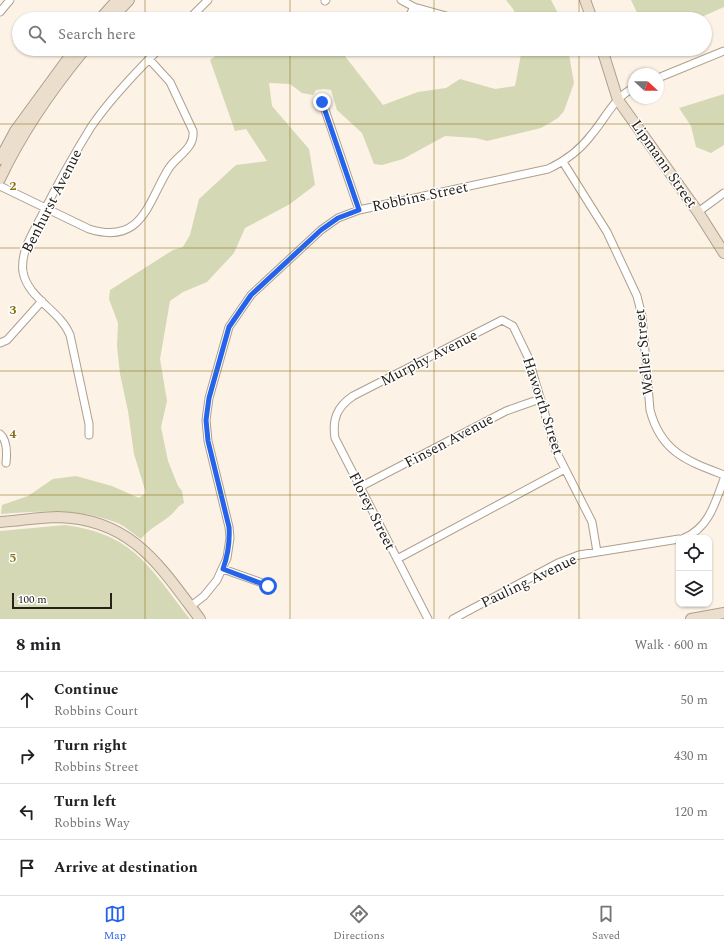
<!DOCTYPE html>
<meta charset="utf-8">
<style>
:root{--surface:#fff;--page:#f2f2f2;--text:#202124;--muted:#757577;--line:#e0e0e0;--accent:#2563eb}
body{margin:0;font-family:Spectral,serif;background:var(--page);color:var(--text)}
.controls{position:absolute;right:12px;bottom:12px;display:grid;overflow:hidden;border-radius:8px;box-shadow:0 1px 3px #0004}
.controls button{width:36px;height:36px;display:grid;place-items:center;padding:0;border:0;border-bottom:1px solid var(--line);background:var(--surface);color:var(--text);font:20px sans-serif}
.compass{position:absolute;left:628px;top:68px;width:36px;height:36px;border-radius:50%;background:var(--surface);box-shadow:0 1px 3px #0004;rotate:111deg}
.scale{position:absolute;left:12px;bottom:10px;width:100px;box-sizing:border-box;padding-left:4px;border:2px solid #27211a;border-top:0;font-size:11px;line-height:14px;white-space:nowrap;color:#27211a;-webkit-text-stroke:3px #fff;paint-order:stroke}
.stop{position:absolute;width:12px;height:12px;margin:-9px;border:3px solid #2563eb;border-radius:50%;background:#fff}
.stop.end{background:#2563eb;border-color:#fff;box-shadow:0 1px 4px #0008}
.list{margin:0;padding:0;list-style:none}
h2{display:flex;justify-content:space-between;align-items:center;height:52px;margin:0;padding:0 16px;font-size:17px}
h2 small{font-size:13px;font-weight:400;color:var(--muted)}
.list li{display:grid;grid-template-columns:26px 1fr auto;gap:12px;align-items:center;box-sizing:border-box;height:56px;padding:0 16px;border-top:1px solid var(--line)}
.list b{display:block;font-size:15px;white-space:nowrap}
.list p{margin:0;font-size:13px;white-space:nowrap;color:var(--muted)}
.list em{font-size:13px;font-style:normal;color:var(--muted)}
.icon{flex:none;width:22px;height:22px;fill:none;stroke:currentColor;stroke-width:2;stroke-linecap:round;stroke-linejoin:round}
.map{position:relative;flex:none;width:724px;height:619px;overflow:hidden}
.search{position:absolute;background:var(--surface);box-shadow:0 1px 3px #0004;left:12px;right:12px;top:12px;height:44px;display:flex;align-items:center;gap:10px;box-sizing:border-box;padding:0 14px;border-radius:22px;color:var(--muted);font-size:15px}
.sheet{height:276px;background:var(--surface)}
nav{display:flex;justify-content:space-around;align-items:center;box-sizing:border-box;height:56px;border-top:1px solid var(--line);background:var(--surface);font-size:11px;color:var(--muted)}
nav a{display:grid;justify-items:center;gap:2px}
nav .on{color:var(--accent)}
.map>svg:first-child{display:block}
.green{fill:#d4d8b5}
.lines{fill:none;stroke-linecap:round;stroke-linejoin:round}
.street-casing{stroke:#af9f8d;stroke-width:9}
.secondary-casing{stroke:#af9f8d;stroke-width:12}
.street{stroke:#fff;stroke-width:7}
.secondary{stroke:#ebdecc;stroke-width:10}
.route{stroke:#2563eb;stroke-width:5}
.grid{fill:none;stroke:#897315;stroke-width:1;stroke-opacity:0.55}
.labels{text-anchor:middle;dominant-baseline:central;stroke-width:3;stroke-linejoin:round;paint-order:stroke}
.street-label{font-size:15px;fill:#27211a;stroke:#fff}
.grid-label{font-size:13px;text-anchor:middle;font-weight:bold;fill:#897315;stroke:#fff;stroke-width:3;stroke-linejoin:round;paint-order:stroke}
</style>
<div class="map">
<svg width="724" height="619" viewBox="0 0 724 619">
<rect width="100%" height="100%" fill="#fcf2e6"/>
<!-- green -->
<path class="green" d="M506,0H551L561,19H518L513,9Z
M631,0H724V7L697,19H640Z
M224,49H315L341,51L383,105L418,92L446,88L460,79L495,89L515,86L522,49H568L574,83L564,111L558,118L541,128L487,141L476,138L445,136L403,159L382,165L374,164L362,133L337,110L331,90L324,89L316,90L313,95L302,93L290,84L269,83L272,106L309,149L315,185L290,204L245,228L234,253L207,282L183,292L170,301L160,359L167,401L161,427L168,461L178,486L182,491L184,503C178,506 176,510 172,514C162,523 149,528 141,539C132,533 124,525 115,522C77,508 40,511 1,514L2,505L28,496L53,479L76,476L112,486L139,498L146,493L134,454L128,411L120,374L117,346L118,323L109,299L110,290L173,250L183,247L190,235L199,199L236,165L267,161L246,129L235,131L210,60Z
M724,94V145L711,153L696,147L691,126L679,108Z
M65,525C134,534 150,568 190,619H0V531Z"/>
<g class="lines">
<!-- street casing -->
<g class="street-casing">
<path id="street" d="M401,0L414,7L457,19
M325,1L326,0
M0,12L10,0
M189,19L208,0
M408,19L414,7
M658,78L724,51
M322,101L359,210
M563,162L607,232L637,296L642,316L650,410C661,452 687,461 724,475
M0,186L89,229C143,246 148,201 169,168C178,155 195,148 193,131L170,82L149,59
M698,212L724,193
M0,343L7,340L42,301
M0,434C7,440 7,454 6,463
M89,435V424L70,335C60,310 28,299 23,272C20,252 33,233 42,215C57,185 73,156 91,127C110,99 135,73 159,49
M360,487L506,411L540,399
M684,538C709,528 715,503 724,479
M397,559L565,469
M223,569L268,585
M191,606L204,596L217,580L227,558L230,538L229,527L208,441L206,420L209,398L229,327L251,295L321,230L338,218L359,210L548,169C565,161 581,149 592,134C605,119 615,96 634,88
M428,619L335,438C332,419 337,407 353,396L502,320L513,326L528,357L556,451L592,522L597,552
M453,619L558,563L579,555L679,539"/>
</g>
<!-- secondary casing -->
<g class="secondary-casing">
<path id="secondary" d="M585,0L592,19
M100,19L117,0
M111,19L129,0
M602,49L618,100L698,212L724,253
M0,159L15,131L75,49
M0,179C22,132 52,89 85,49
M0,522C19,521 39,517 58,517C132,519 160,566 200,619
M691,619L724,613"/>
</g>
<!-- street -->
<use href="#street" class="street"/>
<!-- secondary -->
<use href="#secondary" class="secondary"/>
</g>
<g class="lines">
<!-- route -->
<path class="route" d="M268,586L223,569C228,555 230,542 229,527L208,441L206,420L209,398L229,327L251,295L321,230L338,218L359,210L322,102"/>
</g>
<!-- grid -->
<path class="grid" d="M145,0V19M290,0V19M434,0V19M579,0V19M145,49V619M290,49V619M434,49V619M579,49V619M0,124H724M0,248H724M0,371H724M0,495H724"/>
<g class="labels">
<!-- street labels -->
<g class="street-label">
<text transform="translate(664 164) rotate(55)">Lipmann Street</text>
<text transform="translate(420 197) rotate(-12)">Robbins Street</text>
<text transform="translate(52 201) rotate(-63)">Benhurst Avenue</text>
<text transform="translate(644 352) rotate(-96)">Weller Street</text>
<text transform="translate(429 358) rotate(-27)">Murphy Avenue</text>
<text transform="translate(543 406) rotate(72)">Haworth Street</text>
<text transform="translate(449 441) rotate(-28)">Finsen Avenue</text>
<text transform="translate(372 511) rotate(63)">Florey Street</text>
<text transform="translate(529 581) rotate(-26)">Pauling Avenue</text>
</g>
</g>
<g class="grid-label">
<text x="13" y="190">2</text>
<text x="13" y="314">3</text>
<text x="13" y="438">4</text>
<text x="13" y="562">5</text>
</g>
</svg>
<div class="controls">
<button><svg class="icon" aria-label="locate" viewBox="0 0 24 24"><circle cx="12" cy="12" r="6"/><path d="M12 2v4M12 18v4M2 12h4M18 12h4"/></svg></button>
<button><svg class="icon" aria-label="layers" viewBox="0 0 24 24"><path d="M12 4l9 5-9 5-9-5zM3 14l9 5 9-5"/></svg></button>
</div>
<svg class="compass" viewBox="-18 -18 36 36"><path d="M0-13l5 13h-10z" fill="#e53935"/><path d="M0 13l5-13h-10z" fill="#757577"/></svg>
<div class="scale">100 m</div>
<div class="stop" style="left:268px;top:586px"></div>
<div class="stop end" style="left:322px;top:102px"></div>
<div class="search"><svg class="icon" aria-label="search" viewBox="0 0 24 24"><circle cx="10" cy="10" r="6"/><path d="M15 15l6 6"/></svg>Search here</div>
</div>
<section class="sheet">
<h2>8 min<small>Walk · 600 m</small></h2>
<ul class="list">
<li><svg class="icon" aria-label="ahead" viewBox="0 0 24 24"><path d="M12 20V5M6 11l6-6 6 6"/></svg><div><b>Continue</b><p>Robbins Court</p></div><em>50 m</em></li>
<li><svg class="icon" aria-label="right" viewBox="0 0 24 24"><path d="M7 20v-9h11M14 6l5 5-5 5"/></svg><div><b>Turn right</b><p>Robbins Street</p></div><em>430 m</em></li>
<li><svg class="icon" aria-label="left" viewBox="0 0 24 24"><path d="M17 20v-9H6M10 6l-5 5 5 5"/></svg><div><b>Turn left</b><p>Robbins Way</p></div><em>120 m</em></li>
<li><svg class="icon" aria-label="arrive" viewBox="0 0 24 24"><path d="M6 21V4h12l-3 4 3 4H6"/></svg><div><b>Arrive at destination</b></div></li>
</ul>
</section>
<nav>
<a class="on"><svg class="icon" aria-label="map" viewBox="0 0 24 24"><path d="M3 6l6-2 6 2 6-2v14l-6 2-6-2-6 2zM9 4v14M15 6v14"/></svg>Map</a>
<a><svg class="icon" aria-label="directions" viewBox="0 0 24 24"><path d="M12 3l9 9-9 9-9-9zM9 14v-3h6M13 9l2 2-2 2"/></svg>Directions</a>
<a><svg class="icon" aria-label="saved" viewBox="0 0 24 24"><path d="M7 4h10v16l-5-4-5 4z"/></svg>Saved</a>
</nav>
